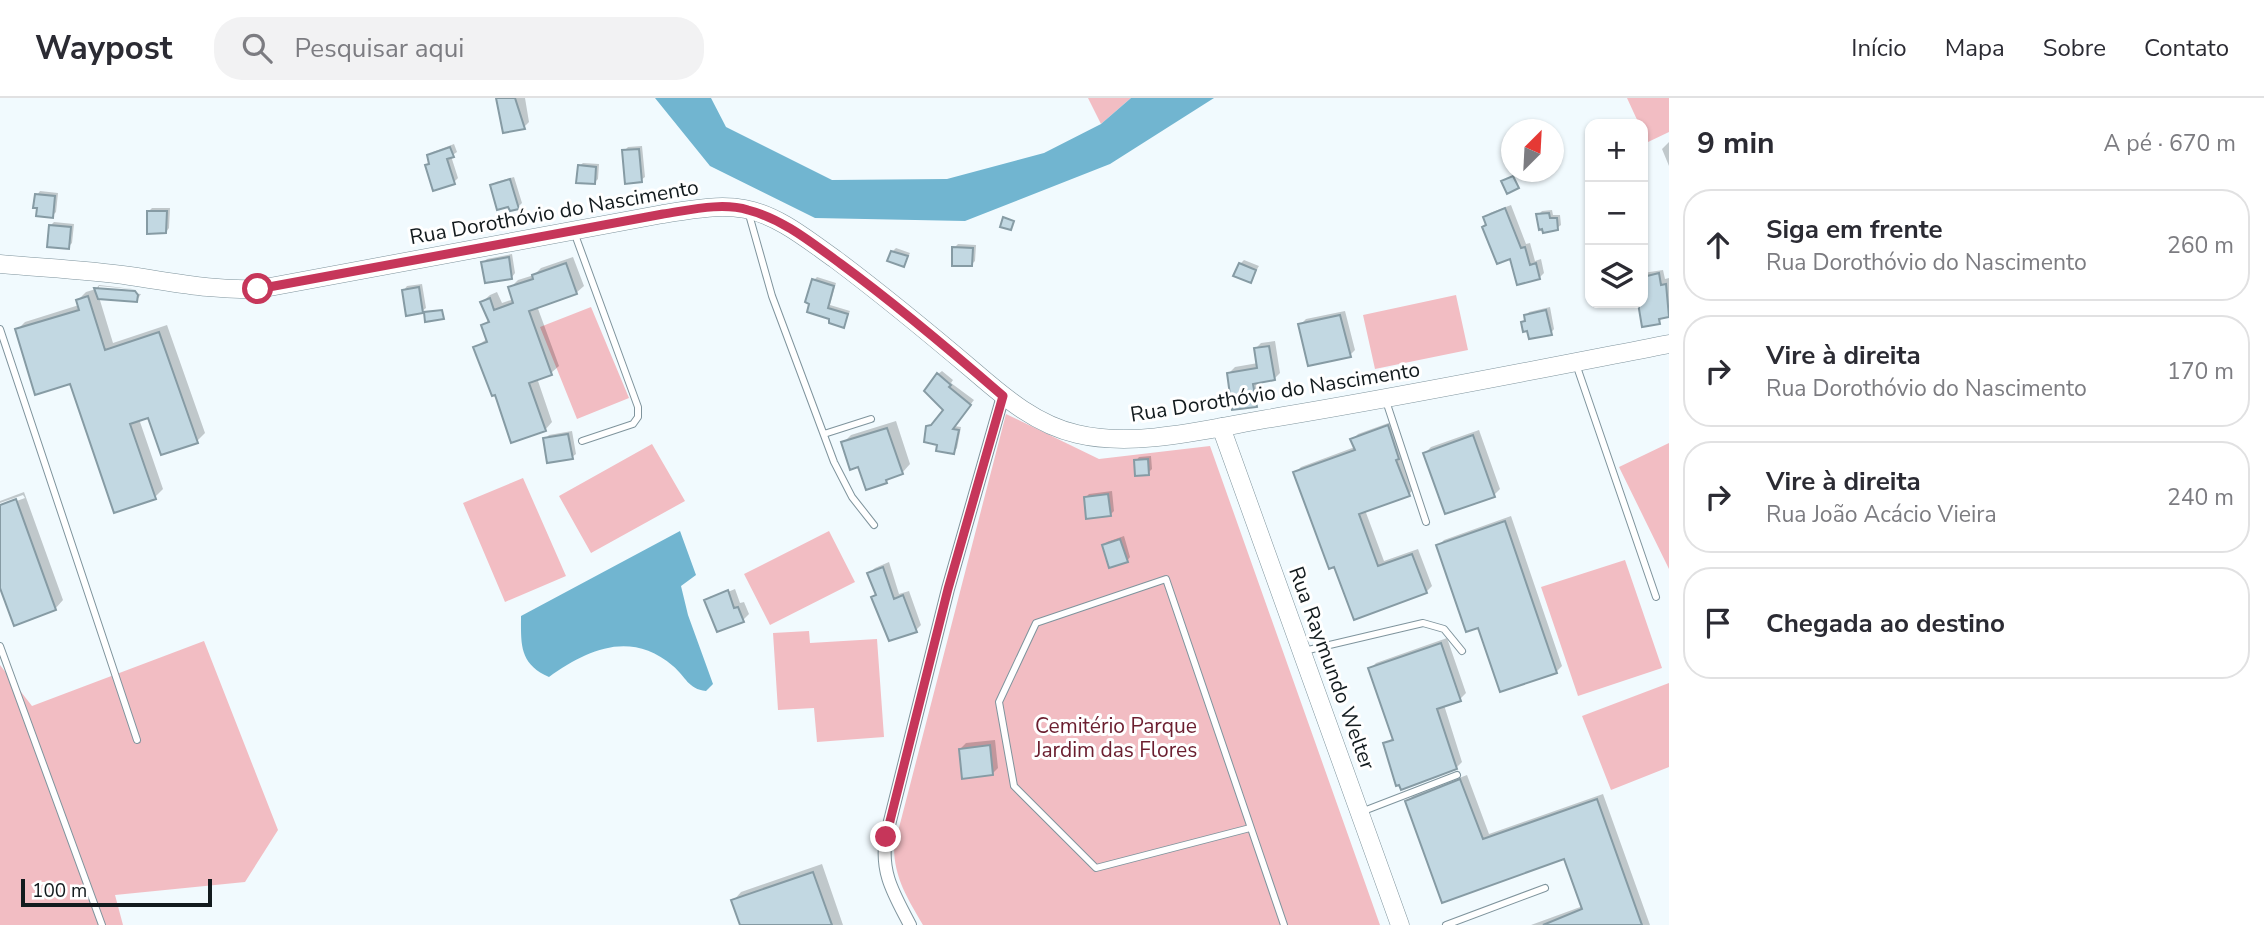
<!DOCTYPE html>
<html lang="pt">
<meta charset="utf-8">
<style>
:root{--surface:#fff;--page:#f2f2f3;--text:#2b2b33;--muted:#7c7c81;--line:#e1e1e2}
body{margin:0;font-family:"Nunito Sans",sans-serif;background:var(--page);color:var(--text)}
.controls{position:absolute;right:21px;top:21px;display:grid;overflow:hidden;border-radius:14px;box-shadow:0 2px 5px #0004}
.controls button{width:63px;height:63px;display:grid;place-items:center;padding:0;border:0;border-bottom:2px solid var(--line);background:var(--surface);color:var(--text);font:35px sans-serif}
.compass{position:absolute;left:1501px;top:21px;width:63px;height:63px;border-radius:50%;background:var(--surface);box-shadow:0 2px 5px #0004;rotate:24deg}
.scale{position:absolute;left:21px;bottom:18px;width:191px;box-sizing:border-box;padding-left:7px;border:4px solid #131b1e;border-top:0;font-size:19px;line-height:24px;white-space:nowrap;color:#131b1e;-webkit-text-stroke:5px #fff;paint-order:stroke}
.stop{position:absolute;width:21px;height:21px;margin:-16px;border:5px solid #c6365a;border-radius:50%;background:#fff}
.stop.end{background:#c6365a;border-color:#fff;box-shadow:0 2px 7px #0008}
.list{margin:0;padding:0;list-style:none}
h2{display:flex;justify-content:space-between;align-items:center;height:91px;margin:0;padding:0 28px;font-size:30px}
h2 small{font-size:23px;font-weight:400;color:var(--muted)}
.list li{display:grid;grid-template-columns:46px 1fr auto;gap:21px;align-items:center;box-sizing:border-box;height:112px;margin:0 14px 14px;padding:0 14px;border:2px solid var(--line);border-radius:28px}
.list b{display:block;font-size:26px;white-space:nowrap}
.list p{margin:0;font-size:23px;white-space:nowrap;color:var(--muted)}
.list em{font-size:23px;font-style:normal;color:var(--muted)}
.icon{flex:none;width:38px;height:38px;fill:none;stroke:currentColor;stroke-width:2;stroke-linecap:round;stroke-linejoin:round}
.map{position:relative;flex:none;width:1669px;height:827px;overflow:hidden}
header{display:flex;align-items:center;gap:42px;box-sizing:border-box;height:98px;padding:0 35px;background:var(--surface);border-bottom:2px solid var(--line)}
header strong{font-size:33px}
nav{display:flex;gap:38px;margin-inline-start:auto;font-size:24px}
.search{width:490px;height:63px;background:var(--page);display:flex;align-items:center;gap:18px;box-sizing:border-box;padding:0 24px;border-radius:28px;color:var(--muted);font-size:26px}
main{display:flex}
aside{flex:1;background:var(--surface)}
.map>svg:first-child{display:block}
.green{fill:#f2bdc3}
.water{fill:#71b5d0}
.shadow{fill:#0003}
.building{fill:#c2d8e2;stroke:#869ba4;stroke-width:2}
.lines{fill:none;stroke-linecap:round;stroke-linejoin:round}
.lane-casing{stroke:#7f949d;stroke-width:8}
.street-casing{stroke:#7f949d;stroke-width:14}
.secondary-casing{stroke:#7f949d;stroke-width:19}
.lane{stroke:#fff;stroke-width:6}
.street{stroke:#fff;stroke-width:12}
.secondary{stroke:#fff;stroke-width:18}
.route{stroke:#c6365a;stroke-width:9}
.labels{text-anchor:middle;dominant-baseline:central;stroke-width:6;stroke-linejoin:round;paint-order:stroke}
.street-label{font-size:21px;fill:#131b1e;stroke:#fff}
.park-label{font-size:21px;fill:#6b1e2f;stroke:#fff}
</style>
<header>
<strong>Waypost</strong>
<div class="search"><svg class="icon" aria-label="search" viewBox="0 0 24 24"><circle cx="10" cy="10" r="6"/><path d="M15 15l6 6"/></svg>Pesquisar aqui</div>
<nav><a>Início</a><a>Mapa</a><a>Sobre</a><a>Contato</a></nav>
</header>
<main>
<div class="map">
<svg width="1669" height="827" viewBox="0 0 1669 827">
<rect width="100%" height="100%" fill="#f1fafe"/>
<!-- green -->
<path class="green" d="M1088,0H1131L1101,26Z
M1627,0H1669V34L1648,44L1643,33V26H1639Z
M1456,197L1468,252L1375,271L1363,217Z
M591,209L629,300L577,321L540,229Z
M1006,316L1099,361L1210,348L1380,827H923C908,801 894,780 894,749Z
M1669,345V471L1619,369Z
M652,346L685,403L591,455L559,398Z
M523,380L566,478L505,504L463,405Z
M829,433L855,484L770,527L744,476Z
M1625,462L1662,570L1578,598L1541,489Z
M809,533L810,545L877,541L884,639L817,644L814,610L778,612L773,535Z
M204,543L278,732L245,784L115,797L123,827H0V567L32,608Z
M1669,585V669L1611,692L1582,618Z"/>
<!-- water -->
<path class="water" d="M655,0H711L726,29L832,82L947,81L1044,55L1101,26L1131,0H1214L1110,66L965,123L815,120L710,68Z
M680,433L696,477L681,488L688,517L713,586L706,593C688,591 686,579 673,568C631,532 588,551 549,579C519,566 521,546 521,518Z"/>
<!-- shadow -->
<path class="shadow" d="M498,0H525L529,24L524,29Z
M1669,44V68L1662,51Z
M454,46L457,54L451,58L458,80L454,84L434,90L427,68L431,64L429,57L433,54Z
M642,48L645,79L641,82L624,53L628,49Z
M583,65L599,66L598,81L594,85L579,68Z
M514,79L522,105L518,109L492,87L496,84Z
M40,93L58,95L56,114L52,118L37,97Z
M1511,107L1526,146L1530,145L1535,163L1541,161L1544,175L1539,180L1512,159L1487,126L1485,120L1490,115Z
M152,110H170L169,130L166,134L148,114Z
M1552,112L1553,117H1560L1561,127L1557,130L1538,117L1542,113Z
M54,124L74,126L72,145L68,149L50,128Z
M958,146L976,147L975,163L971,167L954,150Z
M896,150L910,155L904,167L892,154Z
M512,156L515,175L512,179L483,164L487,161Z
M573,159L584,188L576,195L537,208L559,268L551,275L537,280L552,324L545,332L496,295L475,249L487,241L483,228L490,221L482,204L490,197L497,194L502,205L514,201L510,190L518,182L534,177L541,170Z
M1244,162L1259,168L1250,183L1240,166Z
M1663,172L1665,181L1669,180V218L1663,219L1659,224L1643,227L1638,205H1643V175Z
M817,179L836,185L830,207L850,213L844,228L831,219L814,182Z
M422,186L426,210L422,213L404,192L407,188Z
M99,187L141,192L99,188V192L141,196L137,202L99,199L113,245L167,227L205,335L197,343L150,318L139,321L163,391L155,399L71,284L17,232L25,224L79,207L78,202L86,194L96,191Z
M1550,209L1554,231L1551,235L1523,224L1529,214Z
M1345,213L1355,252L1350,257L1300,227L1306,221Z
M1275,243L1280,275L1274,281L1259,283L1262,301L1256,307L1229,275L1235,269L1258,265L1255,251L1261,245Z
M942,273L953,282L951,285L974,302L954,328L961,329L957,350L954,354L939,345L928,329L936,324L945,312L938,276Z
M896,323L910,366L902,375L892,378L886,384L859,367L843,345L851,337Z
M1394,323L1415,390L1409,396L1365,412L1384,463L1418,451L1432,488L1426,494L1355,519L1295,375L1301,369L1355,349L1352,342L1358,336Z
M1479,332L1500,391L1494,397L1425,355L1431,349Z
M572,333L576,356L572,359L545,341L549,337Z
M1151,358L1152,371L1148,375L1136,363L1139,359Z
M1112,393L1114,413L1110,417L1086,399L1089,396Z
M24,394L63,502L55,511L0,485V409L25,400L23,397L0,405V403Z
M1511,418L1562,568L1556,574L1479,528L1438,448L1444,442Z
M1124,438L1130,459L1127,463L1104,447L1107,444Z
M889,464L899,496L909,493L921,527L916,532L873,499L877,495L869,475L875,470Z
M735,491L740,505L744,504L749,516L743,522L707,503L711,498V501Z
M1447,540L1466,595L1460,601L1444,607L1462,664L1456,670L1385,646L1394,639L1370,571L1376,565Z
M995,642L998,670L992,676L960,651L966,645Z
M1467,677L1489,736L1603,696L1650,827H1531L1583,808L1565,759L1443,803L1407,704L1413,698Z
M822,766L843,827H742L733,803L741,794Z"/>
<!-- building -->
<path class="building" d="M496,0H515L525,31L503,35Z
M450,49L454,59L447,61L455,86L433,93L425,67L429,66L427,57Z
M639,51L642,84L625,86L622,52Z
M578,67L596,69L595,86L576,85Z
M1513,78L1519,90L1507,96L1501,83Z
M510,81L519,111L510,113L508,109L497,112L490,87Z
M35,96L55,98L53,120L36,118L37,110H33Z
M1505,110L1521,150L1525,149L1530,167L1536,165L1540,181L1517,187L1510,161L1497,166L1482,129L1486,127L1483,119Z
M147,113H167L166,135L147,136Z
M1549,115L1550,120H1557L1558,132L1543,135L1542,131L1539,132L1536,116Z
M1003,119L1014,123L1011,132L1000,129Z
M49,127L71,129L69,151L47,149Z
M952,149L973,150L972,168H952Z
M891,153L908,158L904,169L887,163Z
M509,159L512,181L485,185L481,164Z
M566,165L577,196L529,213L552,277L529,285L546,333L511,345L495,297L492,298L473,249L487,244L481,227L489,224L480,204L490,200L494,212L513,205L508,189L533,181L532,177Z
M1239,165L1256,172L1251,185L1233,178Z
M1659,175L1661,187L1666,186L1669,219L1659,221L1660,226L1642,229L1638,205H1643V179Z
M812,181L834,188L828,210L848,216L844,230L829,225V221L807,214L809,206L805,204Z
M419,189L423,215L406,218L402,192Z
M94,190L135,193L138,197L137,204L98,201Z
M88,198L105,252L159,234L198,345L161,357L148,320L130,326L156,401L114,415L70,286L35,297L15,231L79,212L76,202Z
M442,212L444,221L425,224L424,214Z
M1546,212L1552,237L1529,241L1527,233L1523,234L1521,224L1525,223L1524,217Z
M1340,217L1351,259L1308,268L1298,226Z
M1269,248L1275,282L1253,286L1257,309L1232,312L1227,275L1257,270L1254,250Z
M937,275L951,287L949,289L971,307L953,331L959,332L954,356L936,353L937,347L924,344L926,328L931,327L943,312L924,293Z
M1388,327L1399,361L1396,362L1410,398L1359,416L1378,468L1412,456L1427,495L1354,522L1334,469L1329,471L1293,374L1355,352L1350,341Z
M887,330L903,376L886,382L887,385L866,392L858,369L850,372L841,344Z
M568,336L573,361L547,365L543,340Z
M1473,337L1495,399L1445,416L1423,355Z
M1148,361L1149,377L1135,378L1134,362Z
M1108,396L1111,418L1086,421L1084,399Z
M16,401L56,512L14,528L0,490V407Z
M1505,423L1557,575L1500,594L1478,530L1466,534L1436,447Z
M1120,441L1128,464L1109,470L1102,447Z
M883,469L894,501L903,497L917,534L889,543L871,499L876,497L867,475Z
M728,492L734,510L738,509L744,524L717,534L704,502Z
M1441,545L1461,603L1437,611L1457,671L1401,692L1399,687L1396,688L1383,645L1393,642L1368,570Z
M990,647L993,677L962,681L959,651Z
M1460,681L1483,741L1597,701L1642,827H1543L1582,811L1564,761L1442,805L1405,703Z
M813,774L832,827H740L731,802Z"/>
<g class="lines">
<!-- lane casing -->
<g class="lane-casing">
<path id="lane" d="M748,113L772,198L834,364L852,399L874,427
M574,134L638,309V319L633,326L582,343
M0,231L137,642
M1576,266L1656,499
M1386,303L1426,424
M824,336L871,321
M0,548L102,827
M1304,553L1423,525L1444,531L1462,553
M1361,714L1457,677
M1250,730L1096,770L1014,688L999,604L1036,525L1166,481L1284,827
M1446,827L1545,790"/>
</g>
<!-- street casing -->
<g class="street-casing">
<path id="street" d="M910,827C894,796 880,775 886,739L948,491L1003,298"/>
</g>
<!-- secondary casing -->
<g class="secondary-casing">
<path id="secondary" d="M0,166C43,170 87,172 130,178C173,184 214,193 259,191L663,116C689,112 718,106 745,111C778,117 808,142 835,161C883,197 929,235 975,274C1005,300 1037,327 1077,336C1135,350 1208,331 1266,321C1401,299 1535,272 1669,246
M1221,329L1400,827"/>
</g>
<!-- lane -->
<use href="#lane" class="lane"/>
<!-- street -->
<use href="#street" class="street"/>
<!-- secondary -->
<use href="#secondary" class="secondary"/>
</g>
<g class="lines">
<!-- route -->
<path class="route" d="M258,191L663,116C690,112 722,104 748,112C783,121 812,145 841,166C897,207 950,252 1003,298L948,491L886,739"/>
</g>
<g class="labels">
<!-- street labels -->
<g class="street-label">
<text transform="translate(554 114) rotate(-10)">Rua Dorothóvio do Nascimento</text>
<text transform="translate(1275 294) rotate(-9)">Rua Dorothóvio do Nascimento</text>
<text transform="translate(1332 570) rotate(70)">Rua Raymundo Welter</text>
</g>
<!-- park labels -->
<g class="park-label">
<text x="1116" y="628">Cemitério Parque<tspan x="1116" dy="24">Jardim das Flores</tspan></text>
</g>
</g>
</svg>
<div class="controls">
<button>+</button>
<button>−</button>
<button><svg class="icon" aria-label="layers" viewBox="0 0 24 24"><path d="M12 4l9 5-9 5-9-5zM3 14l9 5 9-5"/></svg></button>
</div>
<svg class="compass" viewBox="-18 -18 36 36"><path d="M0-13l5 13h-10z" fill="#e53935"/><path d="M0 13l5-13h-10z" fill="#7c7c81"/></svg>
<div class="scale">100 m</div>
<div class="stop" style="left:258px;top:191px"></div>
<div class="stop end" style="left:886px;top:739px"></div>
</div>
<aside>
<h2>9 min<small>A pé · 670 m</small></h2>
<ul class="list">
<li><svg class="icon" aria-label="ahead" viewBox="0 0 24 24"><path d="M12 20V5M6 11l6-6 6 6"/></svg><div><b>Siga em frente</b><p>Rua Dorothóvio do Nascimento</p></div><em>260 m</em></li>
<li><svg class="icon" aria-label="right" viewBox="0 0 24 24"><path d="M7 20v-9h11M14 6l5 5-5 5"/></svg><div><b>Vire à direita</b><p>Rua Dorothóvio do Nascimento</p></div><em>170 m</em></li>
<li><svg class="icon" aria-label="right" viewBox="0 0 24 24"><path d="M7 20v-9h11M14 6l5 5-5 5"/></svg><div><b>Vire à direita</b><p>Rua João Acácio Vieira</p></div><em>240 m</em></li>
<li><svg class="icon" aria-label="arrive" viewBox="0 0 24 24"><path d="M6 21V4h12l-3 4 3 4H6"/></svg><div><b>Chegada ao destino</b></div></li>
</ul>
</aside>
</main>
